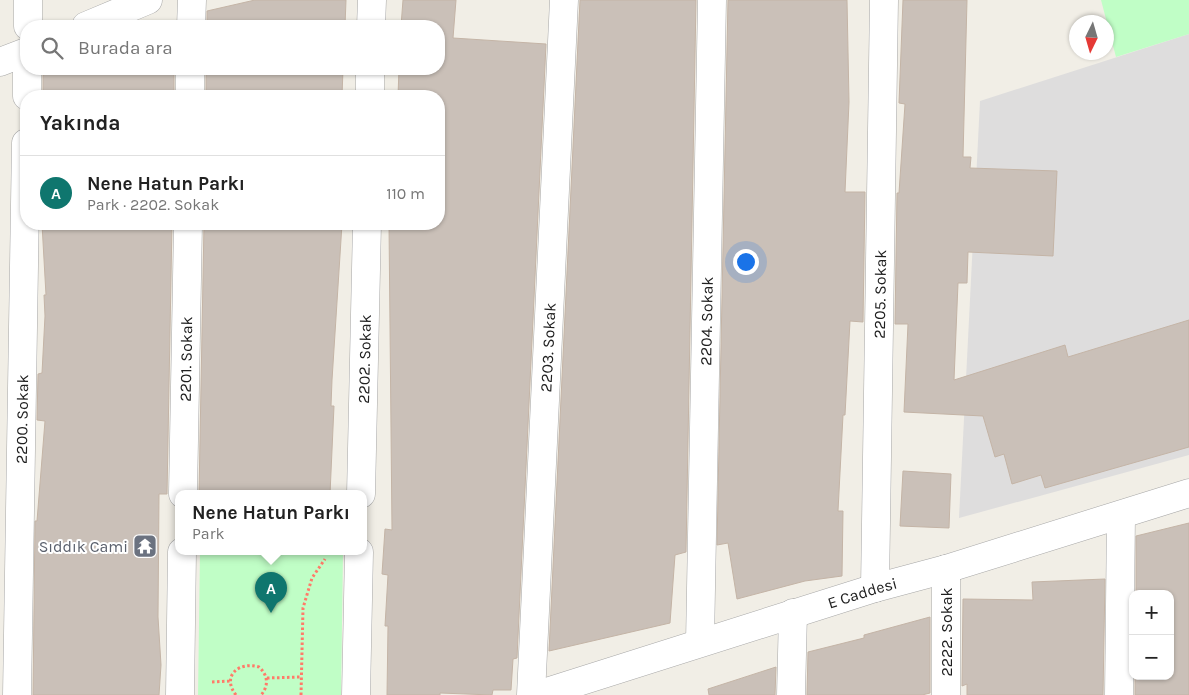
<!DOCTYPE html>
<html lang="tr">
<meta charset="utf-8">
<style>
:root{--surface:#fff;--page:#f2f2f2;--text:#222;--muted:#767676;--line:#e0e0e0;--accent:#0f766e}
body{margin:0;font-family:Karla,sans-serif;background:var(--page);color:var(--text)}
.controls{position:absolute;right:15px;bottom:15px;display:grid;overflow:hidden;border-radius:10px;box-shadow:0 1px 4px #0004}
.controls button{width:45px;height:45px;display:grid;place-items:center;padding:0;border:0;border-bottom:1px solid var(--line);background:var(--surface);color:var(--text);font:25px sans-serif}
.compass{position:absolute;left:1069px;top:15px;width:45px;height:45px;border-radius:50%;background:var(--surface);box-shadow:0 1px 4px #0004;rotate:185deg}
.you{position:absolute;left:745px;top:261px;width:18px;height:18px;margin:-12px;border:4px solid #fff;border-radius:50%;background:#1a73e8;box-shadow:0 0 0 8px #1a73e833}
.badge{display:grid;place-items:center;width:32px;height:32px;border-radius:50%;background:var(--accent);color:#fff;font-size:16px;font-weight:700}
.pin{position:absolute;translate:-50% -41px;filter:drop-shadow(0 1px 2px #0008)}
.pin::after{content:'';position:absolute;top:26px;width:18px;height:15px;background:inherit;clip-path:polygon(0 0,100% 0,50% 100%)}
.popup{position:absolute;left:175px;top:490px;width:192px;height:65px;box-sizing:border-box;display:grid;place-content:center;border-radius:10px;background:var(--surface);filter:drop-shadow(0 1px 4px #0005);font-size:16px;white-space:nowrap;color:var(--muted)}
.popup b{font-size:19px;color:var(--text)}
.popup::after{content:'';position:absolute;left:50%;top:100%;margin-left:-10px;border:10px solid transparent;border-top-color:var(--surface)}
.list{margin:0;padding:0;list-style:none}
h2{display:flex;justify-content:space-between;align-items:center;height:65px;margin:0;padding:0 20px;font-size:21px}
h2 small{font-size:16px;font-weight:400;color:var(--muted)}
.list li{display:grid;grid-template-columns:32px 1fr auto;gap:15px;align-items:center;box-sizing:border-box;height:75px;padding:0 20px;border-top:1px solid var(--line)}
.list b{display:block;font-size:19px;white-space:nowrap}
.list p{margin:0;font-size:16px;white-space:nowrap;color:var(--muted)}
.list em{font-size:16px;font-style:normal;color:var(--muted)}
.icon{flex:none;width:28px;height:28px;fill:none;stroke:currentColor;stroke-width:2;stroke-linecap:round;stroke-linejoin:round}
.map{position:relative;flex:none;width:1189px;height:695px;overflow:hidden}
.search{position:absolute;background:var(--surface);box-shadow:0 1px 4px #0004;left:20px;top:20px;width:425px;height:55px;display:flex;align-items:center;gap:12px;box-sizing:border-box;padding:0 18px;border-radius:20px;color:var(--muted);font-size:19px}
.panel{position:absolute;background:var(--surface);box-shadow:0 1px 4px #0004;left:20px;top:90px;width:425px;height:140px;border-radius:20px}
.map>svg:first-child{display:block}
.residential{fill:#dedddd}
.park{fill:#c0fec6}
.building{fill:#cac0b8;stroke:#c4b4a6}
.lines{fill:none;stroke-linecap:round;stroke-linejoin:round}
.minor-casing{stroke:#a7a7a7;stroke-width:29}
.path{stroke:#ff7b69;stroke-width:3;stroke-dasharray:2.5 2.5;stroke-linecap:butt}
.minor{stroke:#fff;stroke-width:28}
.labels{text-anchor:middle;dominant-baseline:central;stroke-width:4;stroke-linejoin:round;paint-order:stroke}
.street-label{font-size:16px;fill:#202020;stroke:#fff}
.worship-label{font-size:16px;fill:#5b616d;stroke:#fff;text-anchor:end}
</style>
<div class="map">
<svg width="1189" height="695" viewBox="0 0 1189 695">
<rect width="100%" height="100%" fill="#f1eee6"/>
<!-- residential -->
<path class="residential" d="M1189,34V455L959,518L980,101Z"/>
<!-- park -->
<path class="park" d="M1101,0H1189V34L1116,57Z
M200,552H343L341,695H198Z"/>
<!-- building -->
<path class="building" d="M255,0H346L345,26H207V11Z
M403,0H456L453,38L546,44L517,658L513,659L511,690H493L492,695L440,693V695H387L388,626H385L388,575L382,574L385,529L392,530L389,224H439V96H398L399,69H439V26H401Z
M580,0H696L686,552L675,555L670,623L549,651Z
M728,0H847L849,102L845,192H865L863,322L850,321L845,415H843L838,511H843L842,576L805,581L737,599L728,543L717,545Z
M903,0H967L963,157H971L970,168L1057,171L1053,256L968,252L967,283H958L954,380L1065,345L1068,357L1189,320V447L1045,488L1041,475L1012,484L1004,454L995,457L983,416L904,412L908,324H895L897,193H899L905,104L899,103Z
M57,69H174V93H170V96H43V75L57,71Z
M206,69H343L342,96L206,94Z
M42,224H172L167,494H159L158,617L161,665L159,695H33L35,521H37L45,421L37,420L38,374L42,373L45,316L44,295H46Z
M204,224H342L332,380L331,406H334L330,494H199Z
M903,471L951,474L949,528L900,526Z
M1189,523V695H1135V676H1170V594H1136V536Z
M1105,579L1103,695H967V684L962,686L963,599L1033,600L1032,582Z
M930,617V693L922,695H807L808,652L864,638V635Z
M776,667L775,695H709L708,689Z"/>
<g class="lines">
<!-- minor casing -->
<g class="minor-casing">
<g id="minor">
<path d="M28,0V26"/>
<path d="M86,26L148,0"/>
<path d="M191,26L192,0"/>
<path d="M371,26L372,0"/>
<path d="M0,62L26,52"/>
<path d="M27,96V69"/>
<path d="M190,96V69"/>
<path d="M370,96V69"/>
<path id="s1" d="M183,494L188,224"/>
<path id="s2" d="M361,494L367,224"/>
<path id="s3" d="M875,588L884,0"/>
<path id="s4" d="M700,642L712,0"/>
<path id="s5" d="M17,695L26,143"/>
<path d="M180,695L182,552"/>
<path d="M356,695L359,552"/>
<path id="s6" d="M531,695L564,0"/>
<path id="s7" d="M537,695L875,588L946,569L1189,493"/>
<path d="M791,695L793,613"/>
<path d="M946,695V569"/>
<path d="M1119,695L1121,515"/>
</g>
</g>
<!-- path -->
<path class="path" d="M267,678L301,677
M212,682L231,681
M236,695C221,676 239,661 259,667C268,675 269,686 261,695
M301,695L303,608L312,578L325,559"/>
<!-- minor -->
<use href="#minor" class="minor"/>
</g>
<!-- icons -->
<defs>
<g id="temple-square" transform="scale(1.25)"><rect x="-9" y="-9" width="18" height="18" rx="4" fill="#6b7280" stroke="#fff"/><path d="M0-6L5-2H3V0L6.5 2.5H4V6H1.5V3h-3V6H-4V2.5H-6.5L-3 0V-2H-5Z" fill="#fff"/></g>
</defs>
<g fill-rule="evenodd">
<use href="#temple-square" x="145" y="546"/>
</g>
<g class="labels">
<!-- street labels -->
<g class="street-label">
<text stroke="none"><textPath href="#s3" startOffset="294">2205. Sokak</textPath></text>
<text stroke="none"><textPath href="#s4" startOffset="321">2204. Sokak</textPath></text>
<text stroke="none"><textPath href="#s6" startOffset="348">2203. Sokak</textPath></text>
<text stroke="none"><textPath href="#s1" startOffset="135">2201. Sokak</textPath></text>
<text stroke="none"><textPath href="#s2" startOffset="135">2202. Sokak</textPath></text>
<text stroke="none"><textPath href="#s5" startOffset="276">2200. Sokak</textPath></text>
<text stroke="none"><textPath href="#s7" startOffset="341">E Caddesi</textPath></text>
<text transform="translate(946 632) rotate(-90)">2222. Sokak</text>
</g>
<!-- worship labels -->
<g class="worship-label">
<text x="128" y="546">Sıddık Cami</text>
</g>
</g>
</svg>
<div class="controls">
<button>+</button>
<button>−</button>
</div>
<svg class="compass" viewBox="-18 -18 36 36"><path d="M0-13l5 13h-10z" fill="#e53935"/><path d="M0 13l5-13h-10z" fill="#767676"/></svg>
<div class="you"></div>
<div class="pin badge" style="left:271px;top:613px">A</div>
<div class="popup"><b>Nene Hatun Parkı</b>Park</div>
<div class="search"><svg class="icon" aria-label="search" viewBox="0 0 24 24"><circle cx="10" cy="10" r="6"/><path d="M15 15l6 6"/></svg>Burada ara</div>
<section class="panel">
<h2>Yakında<small></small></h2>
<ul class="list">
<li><span class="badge">A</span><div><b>Nene Hatun Parkı</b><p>Park · 2202. Sokak</p></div><em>110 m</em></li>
</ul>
</section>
</div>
